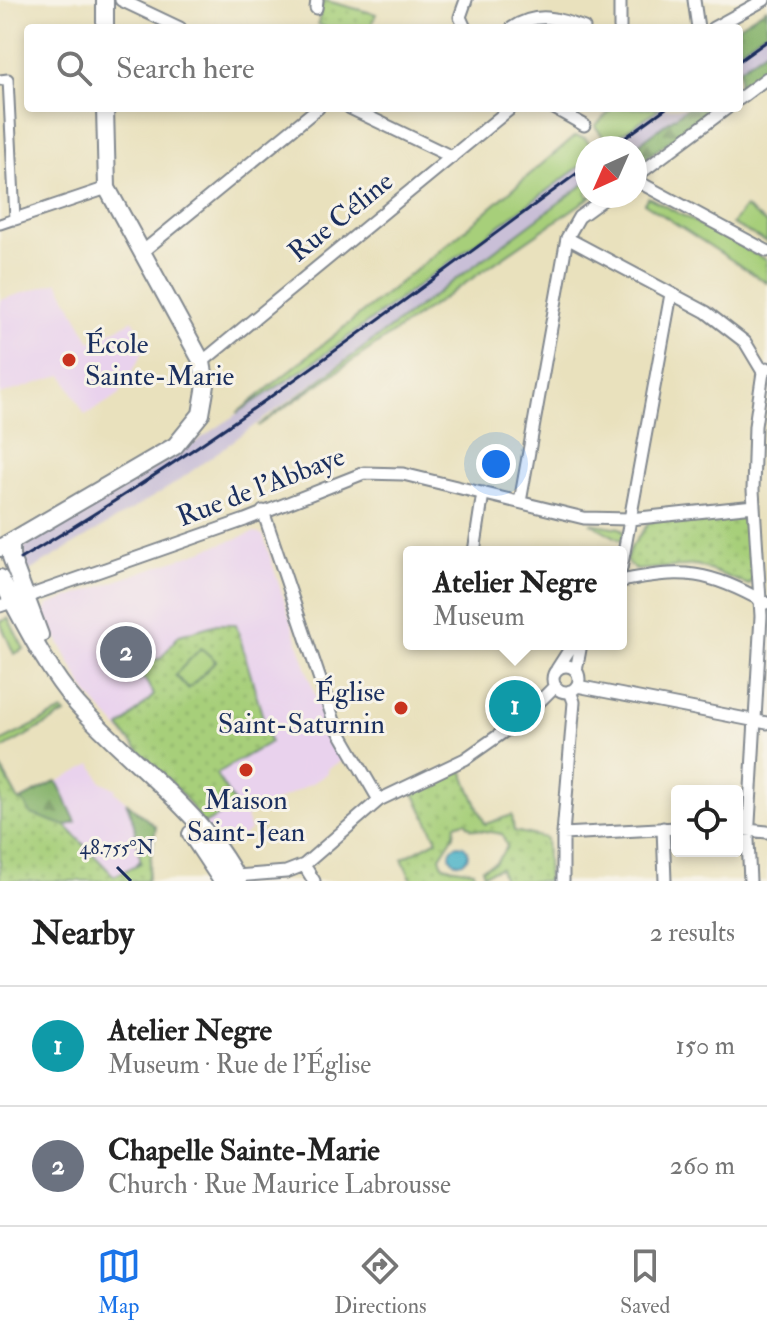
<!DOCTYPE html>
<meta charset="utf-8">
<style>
:root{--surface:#fff;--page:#f6f6f6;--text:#222;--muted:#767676;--line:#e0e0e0;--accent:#1a73e8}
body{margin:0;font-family:"IM FELL Double Pica",serif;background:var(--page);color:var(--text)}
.controls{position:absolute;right:24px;bottom:24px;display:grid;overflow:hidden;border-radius:8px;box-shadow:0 4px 12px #0003}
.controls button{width:72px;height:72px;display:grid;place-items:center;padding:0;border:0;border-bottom:2px solid var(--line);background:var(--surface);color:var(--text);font:40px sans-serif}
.compass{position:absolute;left:575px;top:136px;width:72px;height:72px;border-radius:50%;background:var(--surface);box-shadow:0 4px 12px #0003;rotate:225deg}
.you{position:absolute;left:496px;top:464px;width:28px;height:28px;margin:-20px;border:6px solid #fff;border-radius:50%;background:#1a73e8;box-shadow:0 0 0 12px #1a73e833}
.badge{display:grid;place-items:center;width:52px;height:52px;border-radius:50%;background:var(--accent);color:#fff;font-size:26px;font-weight:700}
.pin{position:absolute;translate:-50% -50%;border:4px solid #fff;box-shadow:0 2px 8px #0006}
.popup{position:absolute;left:403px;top:546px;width:224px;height:104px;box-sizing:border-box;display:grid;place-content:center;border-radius:8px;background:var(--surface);filter:drop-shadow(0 2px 6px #0005);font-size:26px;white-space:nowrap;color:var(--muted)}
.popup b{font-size:30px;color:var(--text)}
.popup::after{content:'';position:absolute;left:50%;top:100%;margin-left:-16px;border:16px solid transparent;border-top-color:var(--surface)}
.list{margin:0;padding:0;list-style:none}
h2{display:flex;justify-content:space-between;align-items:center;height:104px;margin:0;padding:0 32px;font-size:34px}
h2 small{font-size:26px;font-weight:400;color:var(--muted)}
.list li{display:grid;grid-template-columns:52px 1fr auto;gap:24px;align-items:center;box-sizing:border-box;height:120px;padding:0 32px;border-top:2px solid var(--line)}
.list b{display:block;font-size:30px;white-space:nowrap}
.list p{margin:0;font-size:26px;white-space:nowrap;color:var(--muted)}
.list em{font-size:26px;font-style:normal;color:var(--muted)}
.icon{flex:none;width:44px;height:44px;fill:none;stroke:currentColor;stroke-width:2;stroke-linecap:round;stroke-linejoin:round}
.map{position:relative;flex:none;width:767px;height:881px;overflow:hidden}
.search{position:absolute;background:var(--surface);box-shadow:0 4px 12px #0003;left:24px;right:24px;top:24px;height:88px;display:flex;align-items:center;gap:20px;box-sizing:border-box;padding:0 28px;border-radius:8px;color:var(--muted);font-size:30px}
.sheet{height:344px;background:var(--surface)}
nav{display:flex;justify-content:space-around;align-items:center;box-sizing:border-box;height:112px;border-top:2px solid var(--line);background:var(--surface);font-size:22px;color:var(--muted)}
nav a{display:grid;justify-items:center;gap:4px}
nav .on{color:var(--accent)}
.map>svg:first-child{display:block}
.built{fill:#e9d2ed}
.railway{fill:#c9bfd7}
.grass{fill:#a7cf7a;stroke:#617f6c;stroke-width:2}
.forest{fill:url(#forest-firs);stroke:#507064;stroke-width:2}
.park{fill:url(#park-dots);stroke:#617f6c;stroke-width:2;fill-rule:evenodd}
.water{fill:#47b1c6;stroke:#317092;stroke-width:2}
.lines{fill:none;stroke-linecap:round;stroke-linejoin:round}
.pedestrian-casing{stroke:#82888e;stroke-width:13}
.minor-casing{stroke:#82888e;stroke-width:15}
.secondary-casing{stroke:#82888e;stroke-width:20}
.pedestrian{stroke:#fff;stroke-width:9}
.minor{stroke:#fff;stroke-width:11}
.secondary{stroke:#fff;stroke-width:16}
.rail{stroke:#1b2f5e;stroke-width:3}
.ticks{fill:none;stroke:#1b2f5e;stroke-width:3}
.poi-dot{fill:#c8321e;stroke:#f7f3e8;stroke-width:3}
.labels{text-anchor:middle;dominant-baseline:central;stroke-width:6;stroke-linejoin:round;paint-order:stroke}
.street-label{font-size:28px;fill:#1b2f5e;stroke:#f7f3e8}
.poi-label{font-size:28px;fill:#1b2f5e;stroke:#f7f3e8;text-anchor:start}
.ticks-label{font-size:20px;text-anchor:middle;fill:#1b2f5e;stroke:#f7f3e8;stroke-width:6;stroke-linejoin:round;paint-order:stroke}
</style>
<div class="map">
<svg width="767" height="881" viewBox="0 0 767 881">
<defs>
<pattern id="forest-firs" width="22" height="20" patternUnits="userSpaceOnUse" patternTransform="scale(2)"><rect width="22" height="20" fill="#85b26a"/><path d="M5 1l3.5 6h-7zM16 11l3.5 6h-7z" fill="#6c915a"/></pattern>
<pattern id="park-dots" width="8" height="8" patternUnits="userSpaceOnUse" patternTransform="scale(2)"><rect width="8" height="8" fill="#a7cf7a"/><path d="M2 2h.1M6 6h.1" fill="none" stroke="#8fb26c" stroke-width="1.8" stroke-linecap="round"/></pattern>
</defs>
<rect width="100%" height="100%" fill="#f7f3e8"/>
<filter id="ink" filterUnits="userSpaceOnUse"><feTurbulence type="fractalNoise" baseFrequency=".0125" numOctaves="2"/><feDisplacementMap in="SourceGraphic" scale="16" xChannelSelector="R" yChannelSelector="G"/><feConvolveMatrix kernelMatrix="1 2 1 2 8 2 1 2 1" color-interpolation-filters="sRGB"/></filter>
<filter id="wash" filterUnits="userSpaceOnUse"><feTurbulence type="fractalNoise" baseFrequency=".006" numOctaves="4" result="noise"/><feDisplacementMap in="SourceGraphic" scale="32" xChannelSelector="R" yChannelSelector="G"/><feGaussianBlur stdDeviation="1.8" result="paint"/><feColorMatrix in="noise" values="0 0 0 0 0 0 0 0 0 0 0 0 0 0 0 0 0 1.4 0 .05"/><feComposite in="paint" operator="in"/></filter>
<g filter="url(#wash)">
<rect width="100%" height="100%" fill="#e9e1bd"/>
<!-- built -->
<path class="built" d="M58,282L91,342L133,320L147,345L119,395L85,415L63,375L0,395V300Z
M255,532L263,535L316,698L329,730L347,758L327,769L328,773L316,781L246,817L250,831L224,848L202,825L195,808L133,746L86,692L44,615L48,605Z
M92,764L101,781L116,789L115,792L156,827L149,867L114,876L89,848L22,800Z"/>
<!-- railway -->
<path class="railway" d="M767,30V49L739,69V50Z
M661,108H687L633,148H602Z
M587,161V182L500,248L171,486L28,572L19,550L178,454L307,367Z"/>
<!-- grass -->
<path class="grass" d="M613,108H660L608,143L595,126Z
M575,136L585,138L594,148H587V161L307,367L237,413L448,244Z
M587,182V196H592L258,426Z
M648,197L767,260V283L644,203Z
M745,207L767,224V242L732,224Z
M590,523L620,528L624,532L622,541Z
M8,618L24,649L14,654L0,622Z
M201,647L216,661L189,689L174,675Z"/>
<!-- forest -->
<path class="forest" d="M767,8V30L739,50V28H735Z
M767,49V70L739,90V69Z
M687,108H715L635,166L633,148Z
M0,766L19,801L57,781L76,822L30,841L0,881Z
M126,802L156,827L147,881L134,867L142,859C135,839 136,820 126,802Z"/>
<!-- park -->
<path class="park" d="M323,0L376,14L371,28H326L318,24Z
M735,513L750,523C753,542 761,569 749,585L697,565L637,570L626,561L630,549L650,521Z
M217,624H236L270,742L216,774L236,806L202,825C185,786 144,763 120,728L154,695L144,678L138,680L139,661L160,659L179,635ZM201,648L216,661L188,689L175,675Z
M62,711L65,714L0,750V742Z
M0,766L19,801L22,800L31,814L66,826L114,876L141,863L138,847L153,842L147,881H0Z
M462,770L485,824L512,815L514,831L546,838L548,881H504L500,868L484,874L482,868L495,863L507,847L502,834L472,829L465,822L455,825L454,835L440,857L443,866L473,871L475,877L463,881H412L402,859L437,840L414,793Z"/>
<!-- water -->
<path class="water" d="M450 854a9 9 0 1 1 18 0a9 9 0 1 1-18 0Z"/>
</g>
<g filter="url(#ink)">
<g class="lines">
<!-- pedestrian casing -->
<g class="pedestrian-casing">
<path id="pedestrian" d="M0,80L8,79L15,219L0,224"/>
</g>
<!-- minor casing -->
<g class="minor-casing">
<path id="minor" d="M121,0L180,28
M620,0V28
M694,0L698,28
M316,8L317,0
M465,28L460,17L466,0
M512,28C537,11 558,18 584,28
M713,28L764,0
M739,99L767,78
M350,108L452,157
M554,108L584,125
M635,177L727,108
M635,180L767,251
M15,219L107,188
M567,238L706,312L745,342L763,372
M142,252L318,108
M202,362L511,108
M520,502L567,238L579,217L608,196
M263,511L335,724L379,800
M474,552L483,493
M621,569L671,294
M621,581C684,568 709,571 766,603
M0,606L245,520L364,473L403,474L584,518L630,519L754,506
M553 679a13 13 0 1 1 26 0a13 13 0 1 1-26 0Z
M557,669L573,644
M576,671L581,644
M577,686L767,723
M663,828L665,881
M737,829L767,832
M563,834L677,828
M304,865L314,881
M236,876L286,872L304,865L379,800L465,759L522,719L555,686
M563,881V834L574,702L570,691
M750,881L748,840L761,616L753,490L755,426L763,372L767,368"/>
</g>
<!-- secondary casing -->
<g class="secondary-casing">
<path id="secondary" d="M105,28V0
M11,543V557L40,635
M0,548L175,446L201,414L206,385L202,362L107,188L105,108
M0,578C23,620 45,667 77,704C128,761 204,812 238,881
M191,834L222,881"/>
</g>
<!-- pedestrian -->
<use href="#pedestrian" class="pedestrian"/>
<!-- minor -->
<use href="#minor" class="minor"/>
<!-- secondary -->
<use href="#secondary" class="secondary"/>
<!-- rail -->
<path class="rail" d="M739,61L767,41
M611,148L666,108
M20,559C219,442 402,302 587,166"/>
</g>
</g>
<!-- ticks -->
<path class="ticks" d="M117,867L131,881"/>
<!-- markers -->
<g class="poi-dot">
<circle cx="69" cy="360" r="8"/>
<circle cx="401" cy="708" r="8"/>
<circle cx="246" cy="770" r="8"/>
</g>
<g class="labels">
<!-- street labels -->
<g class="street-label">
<text transform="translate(341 217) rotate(-39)">Rue Céline</text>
<text transform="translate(261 487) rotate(-21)">Rue de l'Abbaye</text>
</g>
<!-- poi labels -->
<g class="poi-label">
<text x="85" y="344">École<tspan x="85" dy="32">Sainte-Marie</tspan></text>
<text x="385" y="692" text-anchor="end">Église<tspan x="385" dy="32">Saint-Saturnin</tspan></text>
<text x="246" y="800" text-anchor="middle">Maison<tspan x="246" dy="32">Saint-Jean</tspan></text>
</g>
</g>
<g class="ticks-label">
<text x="117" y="854">48.755°N</text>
</g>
</svg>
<div class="controls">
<button><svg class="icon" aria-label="locate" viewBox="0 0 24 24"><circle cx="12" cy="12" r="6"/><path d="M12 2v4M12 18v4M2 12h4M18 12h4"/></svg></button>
</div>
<svg class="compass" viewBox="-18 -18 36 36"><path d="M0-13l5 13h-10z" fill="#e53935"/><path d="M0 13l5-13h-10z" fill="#767676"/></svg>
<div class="you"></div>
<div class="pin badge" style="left:515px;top:706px;background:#0f9aa8">1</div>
<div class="popup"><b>Atelier Negre</b>Museum</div>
<div class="pin badge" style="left:126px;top:652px;background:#6b7280">2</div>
<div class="search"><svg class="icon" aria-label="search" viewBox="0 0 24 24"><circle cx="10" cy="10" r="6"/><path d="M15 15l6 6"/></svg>Search here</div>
</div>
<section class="sheet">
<h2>Nearby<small>2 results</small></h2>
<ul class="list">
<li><span class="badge" style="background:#0f9aa8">1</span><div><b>Atelier Negre</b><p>Museum · Rue de l'Église</p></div><em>150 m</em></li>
<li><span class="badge" style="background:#6b7280">2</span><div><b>Chapelle Sainte-Marie</b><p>Church · Rue Maurice Labrousse</p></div><em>260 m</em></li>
</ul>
</section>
<nav>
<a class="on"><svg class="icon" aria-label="map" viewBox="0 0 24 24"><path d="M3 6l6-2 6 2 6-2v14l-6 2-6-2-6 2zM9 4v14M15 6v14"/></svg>Map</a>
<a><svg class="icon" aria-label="directions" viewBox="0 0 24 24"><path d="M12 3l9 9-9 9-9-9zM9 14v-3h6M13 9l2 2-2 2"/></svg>Directions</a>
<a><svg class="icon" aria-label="saved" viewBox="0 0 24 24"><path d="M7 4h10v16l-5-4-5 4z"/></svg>Saved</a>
</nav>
